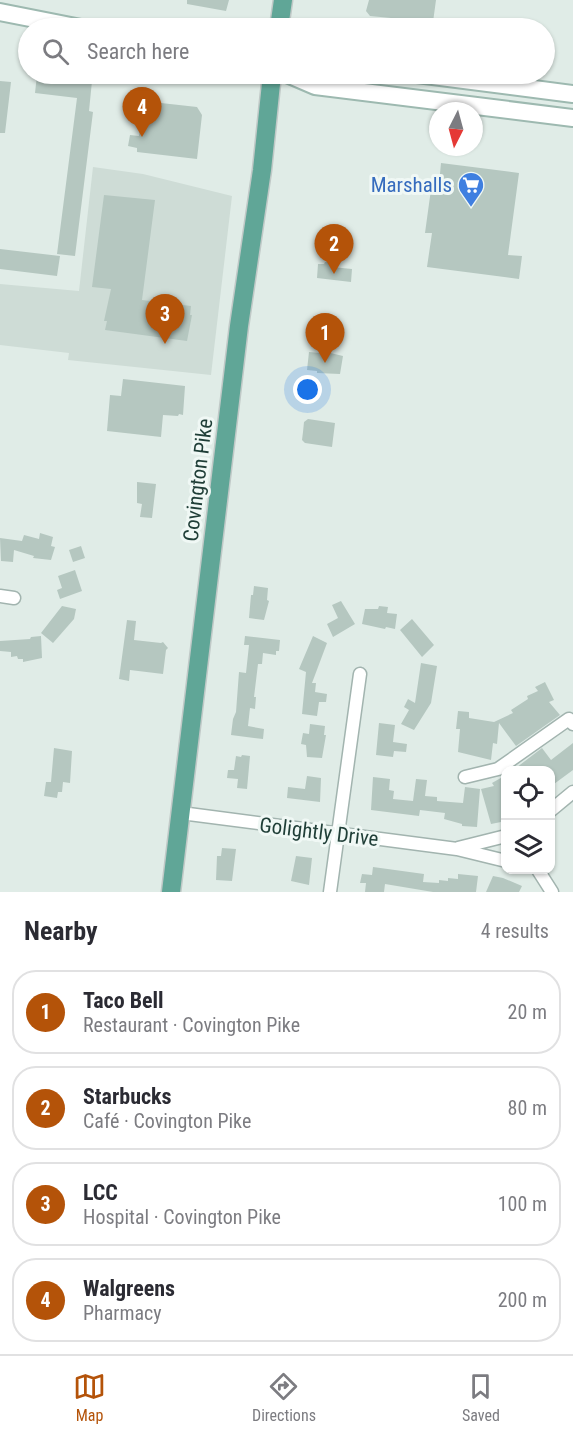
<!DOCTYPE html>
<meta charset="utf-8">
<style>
:root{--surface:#fff;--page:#f2f2f3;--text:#2b2b33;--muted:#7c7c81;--line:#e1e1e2;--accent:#b45309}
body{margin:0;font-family:"Roboto Condensed",sans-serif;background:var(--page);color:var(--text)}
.controls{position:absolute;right:18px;bottom:18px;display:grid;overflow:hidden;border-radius:12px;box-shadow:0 2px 4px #0004}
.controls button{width:54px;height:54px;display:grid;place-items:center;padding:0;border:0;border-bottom:2px solid var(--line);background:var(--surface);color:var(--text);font:30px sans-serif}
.compass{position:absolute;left:429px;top:102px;width:54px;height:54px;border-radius:50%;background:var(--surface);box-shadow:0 2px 4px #0004;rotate:186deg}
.you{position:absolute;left:308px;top:390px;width:21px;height:21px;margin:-15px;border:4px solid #fff;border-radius:50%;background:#1a73e8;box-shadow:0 0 0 9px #1a73e833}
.badge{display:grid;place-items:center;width:39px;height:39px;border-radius:50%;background:var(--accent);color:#fff;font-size:20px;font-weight:700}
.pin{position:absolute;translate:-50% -50px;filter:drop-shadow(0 2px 3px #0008)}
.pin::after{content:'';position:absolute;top:32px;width:21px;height:18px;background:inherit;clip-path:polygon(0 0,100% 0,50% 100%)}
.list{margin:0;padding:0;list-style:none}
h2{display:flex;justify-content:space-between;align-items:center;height:78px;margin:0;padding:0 24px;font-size:26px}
h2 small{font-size:20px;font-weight:400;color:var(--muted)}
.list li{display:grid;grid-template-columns:39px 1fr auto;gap:18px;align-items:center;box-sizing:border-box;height:84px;margin:0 12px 12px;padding:0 12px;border:2px solid var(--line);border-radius:24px}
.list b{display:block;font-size:22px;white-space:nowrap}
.list p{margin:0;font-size:20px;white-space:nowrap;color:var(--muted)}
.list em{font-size:20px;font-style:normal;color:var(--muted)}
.icon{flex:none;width:33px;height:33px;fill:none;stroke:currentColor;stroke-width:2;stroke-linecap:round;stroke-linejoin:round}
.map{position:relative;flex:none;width:573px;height:892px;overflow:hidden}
.search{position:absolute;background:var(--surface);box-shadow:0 2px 4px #0004;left:18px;right:18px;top:18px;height:66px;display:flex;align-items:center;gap:15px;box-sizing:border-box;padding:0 21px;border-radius:33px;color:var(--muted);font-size:22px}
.sheet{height:462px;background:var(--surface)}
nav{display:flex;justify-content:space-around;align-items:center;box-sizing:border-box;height:84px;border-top:2px solid var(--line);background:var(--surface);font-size:16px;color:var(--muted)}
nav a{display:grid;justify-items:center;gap:3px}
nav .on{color:var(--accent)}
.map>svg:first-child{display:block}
.built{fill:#cedcd6}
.building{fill:#b5c7c0}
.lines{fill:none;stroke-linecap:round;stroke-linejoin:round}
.street-casing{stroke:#a2b4af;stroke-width:15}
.secondary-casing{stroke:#9db9b0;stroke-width:20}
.primary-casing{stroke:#c0c9c7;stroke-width:21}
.street{stroke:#fff;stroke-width:12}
.secondary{stroke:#fff;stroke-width:16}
.primary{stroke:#60a697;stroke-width:18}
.labels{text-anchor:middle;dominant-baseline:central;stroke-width:6;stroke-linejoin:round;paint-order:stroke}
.shop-label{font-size:21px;fill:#366cbe;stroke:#f0f8f5;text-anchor:end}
.street-label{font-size:21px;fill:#1f3e37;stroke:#f0f8f5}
</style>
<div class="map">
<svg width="573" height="892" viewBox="0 0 573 892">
<rect width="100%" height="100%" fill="#e0ece7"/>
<!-- built -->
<path class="built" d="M93,167L143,174L232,196L211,375L68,360L69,353L0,345V284L79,291Z"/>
<!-- building -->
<path class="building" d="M187,0H229L226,11L187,4Z
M369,0H436L433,22L370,16L366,11Z
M37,75L92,81L89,111L93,112L75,256L57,254L77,98L35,93Z
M0,81L11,82L5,133H0Z
M143,101L197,107L202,115L197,159L137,152V148L128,146L130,135L139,136Z
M441,163L519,173L508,255L522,256L519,279L427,267L432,233H425L432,182L439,184Z
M104,195L155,200L142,300L191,306L190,315H192L187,341L105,330L107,321H104L111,289L92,287Z
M0,249L60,256L57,276L0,269Z
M325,262H333L332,267L352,269L351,282L317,278L318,264H324Z
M322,351L343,356L340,374L317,373V371L307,370L309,352L320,353Z
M123,379L185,386L183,415L179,414L178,416L163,415L161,437L107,431L110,395L121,396Z
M308,419L335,423L332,447L305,443L302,440L303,432L304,422Z
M137,482L156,484L152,518L140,517L142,504L137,503Z
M40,533L53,537L51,546L55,547L51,560L33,558L34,556L14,550L13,562L1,561L0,538L22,541L24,535L39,539Z
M81,546L85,558L73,562L69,550Z
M75,570L82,591L60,599L57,590L62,588L58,576Z
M254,586L268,588L267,600L269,601L264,620L249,618L251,595H253Z
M341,601L355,624L333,637L327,624L338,618L332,605Z
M62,606L76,609L74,619L53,643L41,633Z
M379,606L388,607L387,613L397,614L395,629L386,627L385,629L362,624L365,609H378Z
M412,619L434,645L422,657L400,630Z
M127,620L136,621L134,640L161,643L163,642L168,648L166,650L163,674L130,670L129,681L119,679Z
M41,636L42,658L23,662V659H18L17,656L11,657V652L0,651V641L30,639L31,637Z
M245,636L280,640L279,651H276V655L263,653L262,664H258L254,697H256L255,709L250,708L248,726L264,729L263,739L231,735L233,719L236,712L239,672L246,673L249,645H244Z
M313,636L327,643L312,683H316L315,692L327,694L326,702H319L317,716L302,714L306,672L299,669Z
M421,663L437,666L431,703L414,730L401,724L409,710L404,707L408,699L415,703Z
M545,682L554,700L549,702L560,715L516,746L499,723L497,744L493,743L491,760L458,752L460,729H456L458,711L469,712V718L494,722L513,713L511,710L528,699L527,696L538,691L535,687Z
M379,723L395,725L393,742L407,744L406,752L394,751L393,757L376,755Z
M310,724L325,726L324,735H326L322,758L307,757L306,745L301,744L303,733L309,734Z
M573,743V770L554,784L550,780V771H512L542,748L551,760Z
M54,748L72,751L70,783L63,782L62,792H58L57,798L44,796L46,782H51Z
M242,755L250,756L247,789L237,788L238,779L227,778L228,770H234L236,756L241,757Z
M506,775V821L491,824L481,789L494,786L492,783Z
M307,776L321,778L320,802L287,798L288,787L305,789Z
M373,777L390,779L389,790L394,791L393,799L413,801L416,779L427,780L425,796L437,797V801L463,803L465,787L480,789L477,827L462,826V824L444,819L445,813L420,810L419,816L371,810Z
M222,848L236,849L232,881L216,880L217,856H221Z
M296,856L312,858L309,885L291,881Z
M373,867L424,874L423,882L439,883V880L448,881V878L458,879V874L478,876L476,892H433L385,884L384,892H365L366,883H360L362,874L372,875Z
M493,876L503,878L522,886L519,892H486Z"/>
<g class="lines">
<!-- street casing -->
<g class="street-casing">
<path id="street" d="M0,596L14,598
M465,777L498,769L569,719L573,724
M550,811L573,792
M181,813L457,849L506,861
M458,848L506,836
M538,870L552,892
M330,892L360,674"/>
</g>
<!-- secondary casing -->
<g class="secondary-casing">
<path id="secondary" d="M0,12L81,28
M287,74L315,86L573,118
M417,74L573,94"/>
</g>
<!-- primary casing -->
<g class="primary-casing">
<path id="primary" d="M279,28L283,0
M171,892L239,326L262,170L272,74"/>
</g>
<!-- street -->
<use href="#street" class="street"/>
<!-- secondary -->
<use href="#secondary" class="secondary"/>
<!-- primary -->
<use href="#primary" class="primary"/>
</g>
<!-- icons -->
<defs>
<g id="supermarket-pin" transform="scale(1.35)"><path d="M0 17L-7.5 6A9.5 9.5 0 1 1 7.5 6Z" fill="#3f7fe0" stroke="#f0f8f5"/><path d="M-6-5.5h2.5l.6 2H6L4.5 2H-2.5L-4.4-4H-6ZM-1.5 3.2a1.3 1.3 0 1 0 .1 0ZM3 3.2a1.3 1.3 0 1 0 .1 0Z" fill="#fff"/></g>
</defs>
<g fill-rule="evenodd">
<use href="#supermarket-pin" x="471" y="185"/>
</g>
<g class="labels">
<!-- shop labels -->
<g class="shop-label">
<text x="452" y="185">Marshalls</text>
</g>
<!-- street labels -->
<g class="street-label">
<text transform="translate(198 480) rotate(-83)">Covington Pike</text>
<text transform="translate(319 832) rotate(7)">Golightly Drive</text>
</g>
</g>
</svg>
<div class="controls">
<button><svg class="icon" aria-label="locate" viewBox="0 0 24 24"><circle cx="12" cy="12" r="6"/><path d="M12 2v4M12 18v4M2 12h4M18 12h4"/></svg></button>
<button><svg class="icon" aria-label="layers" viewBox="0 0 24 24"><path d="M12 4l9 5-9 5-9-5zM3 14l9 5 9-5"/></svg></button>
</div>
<svg class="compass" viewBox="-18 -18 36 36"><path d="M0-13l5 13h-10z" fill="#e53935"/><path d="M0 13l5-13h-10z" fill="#7c7c81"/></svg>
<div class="you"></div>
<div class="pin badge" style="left:325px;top:363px">1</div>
<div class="pin badge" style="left:334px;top:274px">2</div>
<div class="pin badge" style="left:165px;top:344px">3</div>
<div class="pin badge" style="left:142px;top:137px">4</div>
<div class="search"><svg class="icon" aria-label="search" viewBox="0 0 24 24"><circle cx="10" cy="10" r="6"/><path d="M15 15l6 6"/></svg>Search here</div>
</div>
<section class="sheet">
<h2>Nearby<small>4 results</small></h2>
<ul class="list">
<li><span class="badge">1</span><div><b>Taco Bell</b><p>Restaurant · Covington Pike</p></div><em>20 m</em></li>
<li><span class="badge">2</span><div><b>Starbucks</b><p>Café · Covington Pike</p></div><em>80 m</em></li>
<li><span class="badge">3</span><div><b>LCC</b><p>Hospital · Covington Pike</p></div><em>100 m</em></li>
<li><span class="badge">4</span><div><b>Walgreens</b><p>Pharmacy</p></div><em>200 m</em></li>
</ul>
</section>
<nav>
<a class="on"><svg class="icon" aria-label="map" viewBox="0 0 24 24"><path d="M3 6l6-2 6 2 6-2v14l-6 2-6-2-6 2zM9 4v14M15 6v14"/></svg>Map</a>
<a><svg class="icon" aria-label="directions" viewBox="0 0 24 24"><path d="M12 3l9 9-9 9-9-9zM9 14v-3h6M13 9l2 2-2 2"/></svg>Directions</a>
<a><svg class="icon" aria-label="saved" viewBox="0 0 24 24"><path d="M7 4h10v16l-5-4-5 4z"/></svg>Saved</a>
</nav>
